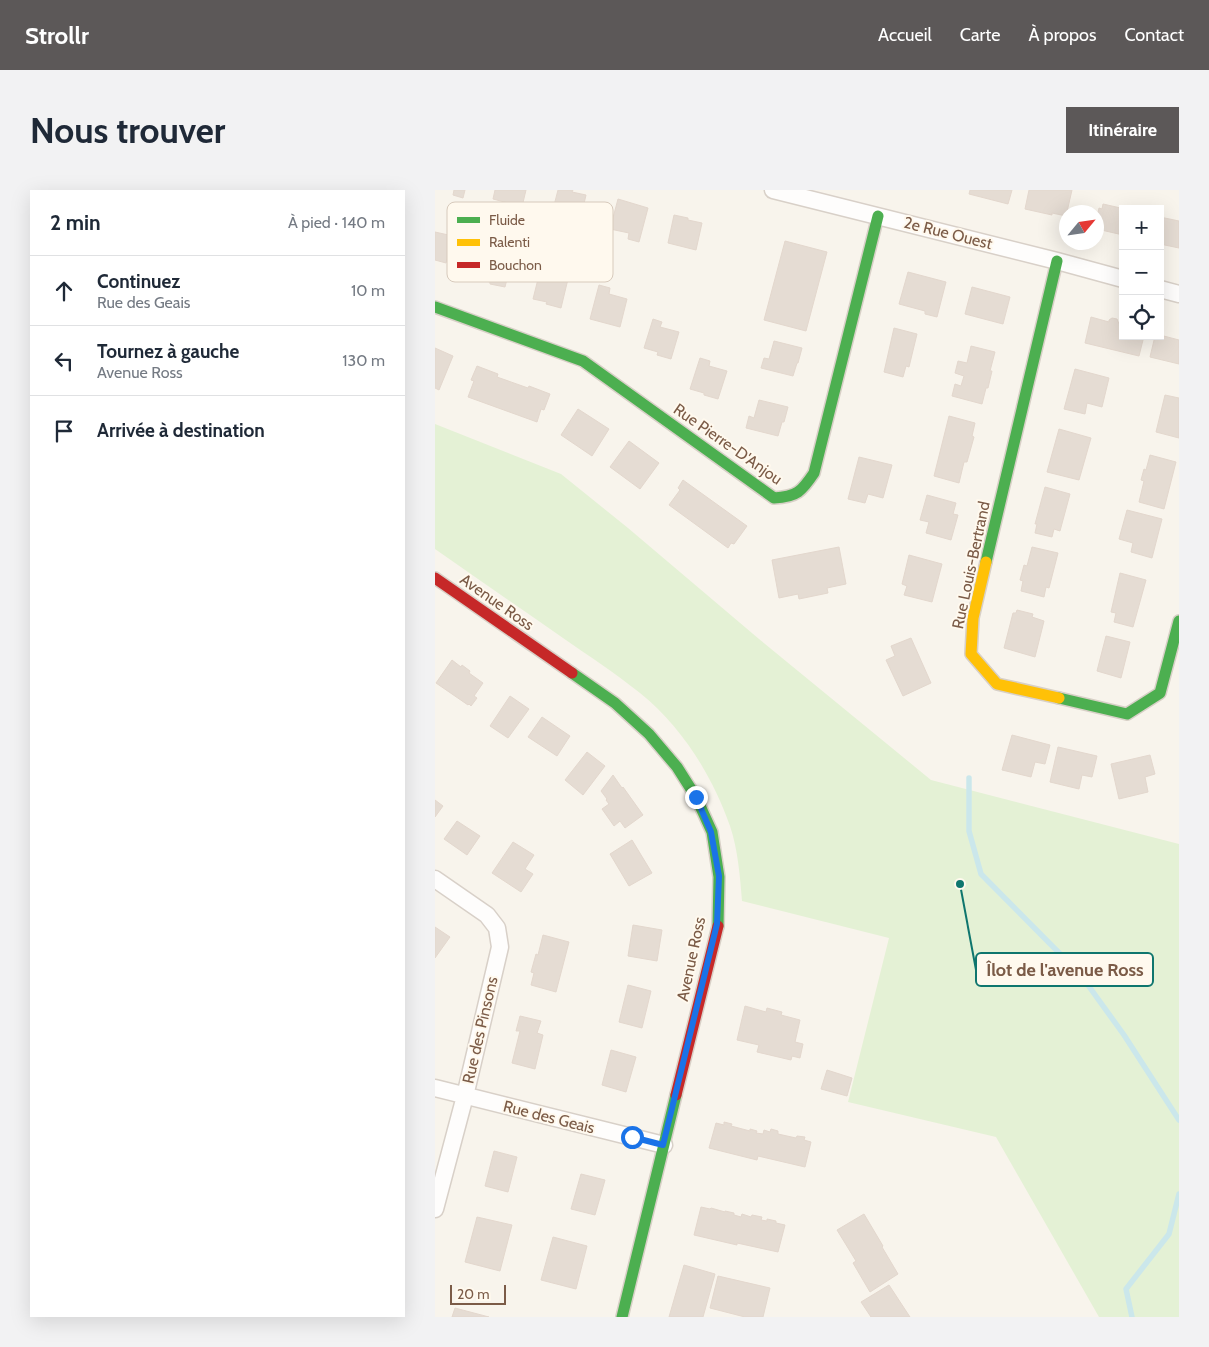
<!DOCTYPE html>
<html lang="fr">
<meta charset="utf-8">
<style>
:root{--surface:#fff;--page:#f2f2f3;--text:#1f2937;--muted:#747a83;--line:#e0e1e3;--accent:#5c5858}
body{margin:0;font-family:Cabin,sans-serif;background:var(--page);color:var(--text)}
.controls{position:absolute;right:15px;top:15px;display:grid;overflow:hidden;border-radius:0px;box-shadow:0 5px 20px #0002}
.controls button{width:45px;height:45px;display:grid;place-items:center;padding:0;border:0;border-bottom:1px solid var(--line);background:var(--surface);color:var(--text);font:25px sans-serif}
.compass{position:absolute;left:624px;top:15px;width:45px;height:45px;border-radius:50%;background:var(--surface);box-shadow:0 5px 20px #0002;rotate:61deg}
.scale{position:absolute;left:15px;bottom:12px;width:56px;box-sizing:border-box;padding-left:5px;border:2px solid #7b5b47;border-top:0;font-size:14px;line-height:18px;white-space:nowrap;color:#7b5b47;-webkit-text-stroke:4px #fff9ee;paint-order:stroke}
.stop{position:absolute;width:15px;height:15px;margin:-11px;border:4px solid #1a73e8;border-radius:50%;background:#fff}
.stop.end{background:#1a73e8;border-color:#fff;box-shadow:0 1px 5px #0008}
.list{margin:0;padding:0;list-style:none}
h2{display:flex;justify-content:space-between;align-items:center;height:65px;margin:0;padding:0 20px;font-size:21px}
h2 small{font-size:16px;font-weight:400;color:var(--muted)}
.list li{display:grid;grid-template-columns:32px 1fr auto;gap:15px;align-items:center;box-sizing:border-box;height:70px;padding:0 20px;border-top:1px solid var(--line)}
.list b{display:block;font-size:19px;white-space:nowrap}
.list p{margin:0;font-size:16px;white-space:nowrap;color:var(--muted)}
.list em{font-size:16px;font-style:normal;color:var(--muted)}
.icon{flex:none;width:28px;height:28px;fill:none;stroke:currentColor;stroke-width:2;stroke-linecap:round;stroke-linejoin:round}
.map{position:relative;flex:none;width:744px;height:1127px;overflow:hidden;border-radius:0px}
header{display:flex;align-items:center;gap:30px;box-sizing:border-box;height:70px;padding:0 25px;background:var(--accent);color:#fff}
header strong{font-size:24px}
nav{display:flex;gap:28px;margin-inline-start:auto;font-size:18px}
.intro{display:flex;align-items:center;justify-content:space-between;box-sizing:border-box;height:120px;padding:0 30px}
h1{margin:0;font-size:35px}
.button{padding:12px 22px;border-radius:0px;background:var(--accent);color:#fff;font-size:18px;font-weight:700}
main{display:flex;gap:30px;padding:0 30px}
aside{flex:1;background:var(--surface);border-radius:0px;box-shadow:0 5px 20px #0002}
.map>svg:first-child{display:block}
.green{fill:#e4f1d5}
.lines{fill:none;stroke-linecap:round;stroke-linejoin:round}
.stream{stroke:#cbe7eb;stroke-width:5.5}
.building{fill:#e5dcd3;stroke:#e3d7cd}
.street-casing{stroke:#d8d0c8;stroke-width:19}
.fast-casing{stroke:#d8d0c7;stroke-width:14}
.slow-casing{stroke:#d8d0c7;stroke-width:14}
.jam-casing{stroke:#d8d0c7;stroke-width:14}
.street{stroke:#fefdfc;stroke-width:16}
.fast{stroke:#4caf50;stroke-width:11}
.slow{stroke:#ffc107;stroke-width:11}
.jam{stroke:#c62828;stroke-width:11}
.route{stroke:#1a73e8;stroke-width:6}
.labels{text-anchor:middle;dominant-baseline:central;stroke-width:4;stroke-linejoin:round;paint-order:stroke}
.street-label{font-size:16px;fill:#7b5b47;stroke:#fff9ee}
.key{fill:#fff9ee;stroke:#d7cabc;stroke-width:1}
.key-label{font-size:14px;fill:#7b5b47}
.leader{fill:none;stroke:#0f766e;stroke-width:2}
.callout-dot{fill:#0f766e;stroke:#fff9ee;stroke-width:2}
.callout{fill:#fff9ee;stroke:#0f766e;stroke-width:2}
.callout-label{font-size:18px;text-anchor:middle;font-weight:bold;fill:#7b5b47}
</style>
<header>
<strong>Strollr</strong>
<nav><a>Accueil</a><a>Carte</a><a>À propos</a><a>Contact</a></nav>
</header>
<div class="intro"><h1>Nous trouver</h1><a class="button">Itinéraire</a></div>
<main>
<aside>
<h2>2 min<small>À pied · 140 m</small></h2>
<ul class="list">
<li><svg class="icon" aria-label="ahead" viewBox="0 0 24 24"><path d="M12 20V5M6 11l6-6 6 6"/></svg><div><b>Continuez</b><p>Rue des Geais</p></div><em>10 m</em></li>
<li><svg class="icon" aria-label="left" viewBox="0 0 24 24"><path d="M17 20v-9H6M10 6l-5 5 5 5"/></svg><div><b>Tournez à gauche</b><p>Avenue Ross</p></div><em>130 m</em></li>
<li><svg class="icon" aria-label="arrive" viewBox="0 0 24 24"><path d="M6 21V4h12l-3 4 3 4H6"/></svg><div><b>Arrivée à destination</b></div></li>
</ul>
</aside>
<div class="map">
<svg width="744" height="1127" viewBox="0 0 744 1127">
<rect width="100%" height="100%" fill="#f8f4ec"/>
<!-- green -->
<path class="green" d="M0,234L126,284L193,338L324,449L496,590L744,654V1127H664L561,947L413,912L454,748L307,711C305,686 303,660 295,636C277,585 247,537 205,503C180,483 154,466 128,448C85,418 43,389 0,359Z"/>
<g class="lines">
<!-- stream -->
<path class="stream" d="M534,588V641L546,684L645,784L689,845L744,930
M697,1127L691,1099L734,1044L744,1004"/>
</g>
<!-- building -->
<path class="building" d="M19,0H30L28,8L18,5Z
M60,0H91L86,21L76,19L77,14L58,9Z
M123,0H138L137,2L151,5L145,31L117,23Z
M535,0H577L573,14L534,4Z
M594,0H637L631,26L617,23V25L590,19Z
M183,9L213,18L204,52L193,49L194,43L175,39Z
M668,14L690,19H688V45L662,39L665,28L662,27L664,18L667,19Z
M239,25L253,28V30L267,33L261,60L233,53Z
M725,27L744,31V58L725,54Z
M0,42L18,46L11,73L0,70Z
M350,51L392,62L371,141L329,130Z
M49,56L60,59L59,65L77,69L70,97L55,94V92L41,88Z
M106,77L116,79L115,85L133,89L126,118L111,114L112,112L98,109Z
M473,82L511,92L502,127L490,124V121L464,114Z
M164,95L175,98L174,104L192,109L185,137L155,129Z
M537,97L575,107L568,134L530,124Z
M656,127L674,132V130L677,128L682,129L684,134L688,135V146H709L704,166L650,153Z
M218,129L227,132L225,137L244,142L236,169L222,165L223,162L209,158Z
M459,138L482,144L474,177L471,176L468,187L449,182Z
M725,145L744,150V174L715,167L720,146H725Z
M339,151L367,158L363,173H362L358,186L326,178L329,168L334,169Z
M536,156L560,162L555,181H557L553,198H551L547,214L517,206L520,194L526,196L529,186L520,183L523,171L532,173Z
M0,158L18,166L4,200L0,198Z
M265,168L275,171L274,176L292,181L283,209L269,205V203L255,199Z
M42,176L63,184L62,187L93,198L94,196L115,204L109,220L106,219L102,232L33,207L39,191L36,190Z
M640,179L674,188L667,217L652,213L650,224L629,219Z
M730,205L744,208V248L721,242Z
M324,210L353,217L349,232H347L343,246L311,238L314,226L319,228Z
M143,219L174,239L157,266L126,245Z
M514,226L540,233L537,246L539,247L532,272H529L524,293L499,286Z
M624,239L656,248L644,290L612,282Z
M194,251L224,273L205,299L175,277Z
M715,265L741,272L729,319L704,312L709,291L706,290L709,279L711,280Z
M424,267L457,275L448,308L433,304L430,313L413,309Z
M248,290L312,336L299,354L296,353L293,358L234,315L245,300L243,298Z
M610,297L635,304L625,341L619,339L617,347L600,343L602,334H600Z
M492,305L521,313L518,324L523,325L516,350L491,343L494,332L485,330Z
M692,320L727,329L717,368L696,362L698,353L684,349Z
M404,357L411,394L392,398L393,403L364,409L363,404L344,408L337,370Z
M597,357L623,363L614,398L611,397L609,407L586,401L588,391L585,390L589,375L592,376Z
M474,365L507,374L497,412L469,405L472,396L467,394Z
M685,383L711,390L698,437L679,432L681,423L676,422Z
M582,420L598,424L597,427L609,431L600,467L569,458L578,423H581Z
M671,446L695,452L686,488L662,481Z
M476,448L496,493L468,506L451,470L460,466L456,456Z
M17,470L26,477L27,475L35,481L34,483L48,493L39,506L42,508L36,516L34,514L33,515L1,493Z
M75,506L94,519L73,548L55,536Z
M107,527L135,546L122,566L93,547Z
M577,545L615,555L610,574L600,572L596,587L567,580Z
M623,557L662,566L657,587L647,585L644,599L615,592Z
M152,562L170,576L148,605L130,590Z
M715,565L720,584L710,587L713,602L684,609L676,574Z
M178,585L187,598L188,597L208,625L190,638L185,631L179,636L167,619L174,614L171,610L172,609L166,601Z
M0,610L8,616L0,627Z
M22,631L45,646L32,665L9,649Z
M197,650L217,683L194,696L175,664Z
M78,652L99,665L90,679L98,684L86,702L57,683Z
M198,735L227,740L222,771L193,766Z
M0,737L15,747L0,768Z
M108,745L134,752L121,802L96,795L99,783L96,782L101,764L103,765Z
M193,795L216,801L207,838L184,832Z
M310,816L331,822L332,818L347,822L346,825L365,830L360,852L368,854L365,868L357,866L356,870L322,862L324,855L302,850Z
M85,826L106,831L102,843L108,845L100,879L77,873L85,841H81Z
M176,860L201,867L191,902L167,895Z
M392,880L417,888L412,906L386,899Z
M289,932L297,934L296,936L315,941V939L322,941L321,943L328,944L329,940L335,942L336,939L343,941V944L361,948L362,946L370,947L369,950L376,952L370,977L323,966L322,970L274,958L281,933L289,935Z
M59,961L82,967L73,1002L50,996Z
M146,984L170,990L160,1025L136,1019Z
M266,1017L275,1019L276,1018L290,1022V1021L299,1023V1025L306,1027L307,1024L316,1027L317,1025L327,1027L326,1030L332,1031V1029L341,1031V1033L350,1035L343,1062L302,1053V1055L259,1045Z
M429,1024L448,1056L447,1057L463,1084L435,1102L418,1073L421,1071L402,1040Z
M42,1027L77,1035L65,1081L30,1072Z
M118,1047L152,1056L141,1099L106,1090Z
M249,1075L280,1084L268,1127H234Z
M283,1086L335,1098L328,1127H310L275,1118Z
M454,1095L475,1127H436L426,1112Z
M20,1118L54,1127H17Z"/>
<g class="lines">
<!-- street casing -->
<g class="street-casing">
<path id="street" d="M338,0L622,71L688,89
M725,99L744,104
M0,689L52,725L62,738L65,757L30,906L0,1019
M0,898L229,955"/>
</g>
<!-- fast casing -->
<g class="fast-casing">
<path id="fast" d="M0,117L148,171L339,308C362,307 367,301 379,283L443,26
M551,372L622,71
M137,483L180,513L214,544L242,577L261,607L277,642L284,687L283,736
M624,508L692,524L725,503L744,431
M187,1127L241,905"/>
</g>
<!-- slow casing -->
<g class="slow-casing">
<path id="slow" d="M551,372L538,428L536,464L562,494L624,508"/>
</g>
<!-- jam casing -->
<g class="jam-casing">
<path id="jam" d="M0,388L137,483
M241,905L283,736"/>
</g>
<!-- street -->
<use href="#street" class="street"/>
<!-- fast -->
<use href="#fast" class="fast"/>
<!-- slow -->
<use href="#slow" class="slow"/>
<!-- jam -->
<use href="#jam" class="jam"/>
</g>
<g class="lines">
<!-- route -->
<path class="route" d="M197,947L228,955L282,734L284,686L276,642L261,607"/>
</g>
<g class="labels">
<!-- street labels -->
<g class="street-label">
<text transform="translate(513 43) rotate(14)">2e Rue Ouest</text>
<text transform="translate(293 254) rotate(35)">Rue Pierre-D'Anjou</text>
<text transform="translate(536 375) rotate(-78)">Rue Louis-Bertrand</text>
<text transform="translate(62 412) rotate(35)">Avenue Ross</text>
<text transform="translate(256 769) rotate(-78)">Avenue Ross</text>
<text transform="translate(45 840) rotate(-77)">Rue des Pinsons</text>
<text transform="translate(114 927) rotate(14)">Rue des Geais</text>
</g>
</g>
<!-- legend -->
<rect x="12" y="12" width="166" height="80" rx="8" class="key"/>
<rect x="22" y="27" width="23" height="6" fill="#4caf50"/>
<rect x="22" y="49" width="23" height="7" fill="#ffc107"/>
<rect x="22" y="72" width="23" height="6" fill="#c62828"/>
<g class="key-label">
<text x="54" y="35">Fluide</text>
<text x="54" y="57">Ralenti</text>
<text x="54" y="80">Bouchon</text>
</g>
<!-- callouts -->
<path class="leader" d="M525 694L541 780"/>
<circle class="callout-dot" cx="525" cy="694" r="5"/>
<rect class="callout" x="541" y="763" width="177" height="33" rx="5"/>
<g class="callout-label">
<text x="630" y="786">Îlot de l'avenue Ross</text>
</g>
</svg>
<div class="controls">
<button>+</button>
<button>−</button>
<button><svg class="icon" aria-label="locate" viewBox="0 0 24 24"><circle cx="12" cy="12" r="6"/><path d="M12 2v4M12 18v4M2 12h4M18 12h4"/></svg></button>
</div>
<svg class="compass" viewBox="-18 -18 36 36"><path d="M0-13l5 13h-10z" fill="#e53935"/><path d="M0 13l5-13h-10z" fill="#747a83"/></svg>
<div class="scale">20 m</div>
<div class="stop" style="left:197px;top:947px"></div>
<div class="stop end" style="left:261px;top:607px"></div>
</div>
</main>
